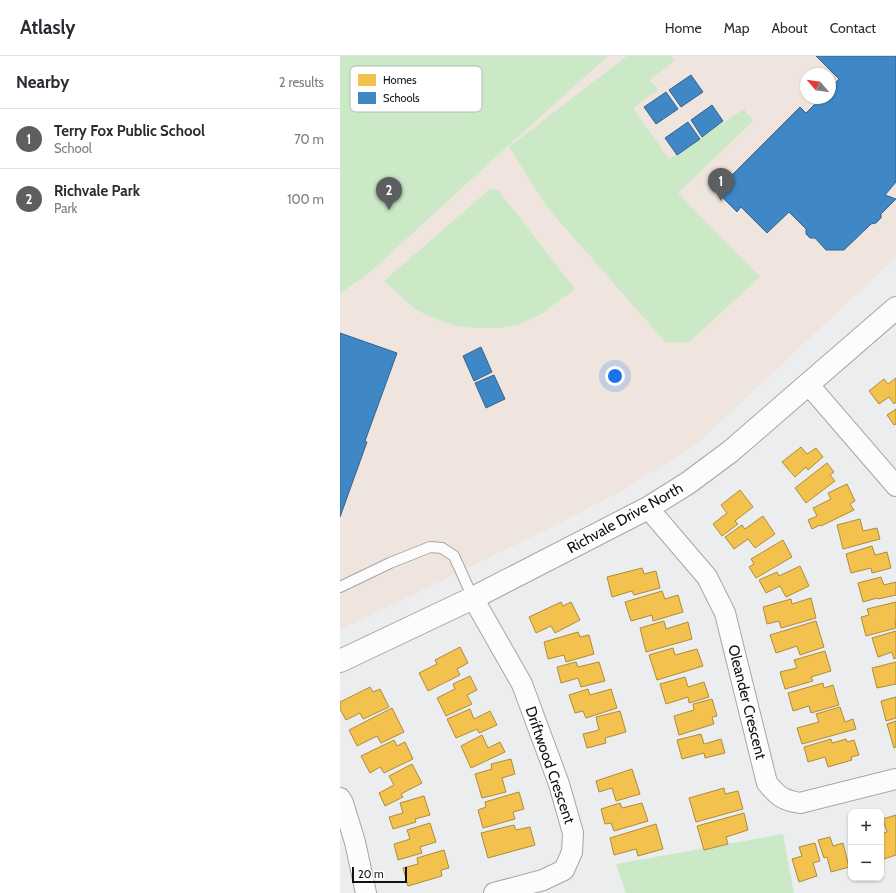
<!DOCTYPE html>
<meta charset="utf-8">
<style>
:root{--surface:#fff;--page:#f2f2f3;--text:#2b2b33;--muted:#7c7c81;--line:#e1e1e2;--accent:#5c5e5f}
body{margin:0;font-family:Cabin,sans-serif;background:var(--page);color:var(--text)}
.controls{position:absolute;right:12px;bottom:12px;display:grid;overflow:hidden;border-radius:8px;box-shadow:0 1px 3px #0004}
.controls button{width:36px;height:36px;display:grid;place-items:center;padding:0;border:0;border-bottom:1px solid var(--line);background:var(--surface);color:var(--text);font:20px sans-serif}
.compass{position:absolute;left:460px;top:12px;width:36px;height:36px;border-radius:50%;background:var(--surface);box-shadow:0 1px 3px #0004;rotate:299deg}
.scale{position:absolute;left:12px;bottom:10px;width:55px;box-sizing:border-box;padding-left:4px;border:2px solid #0f1112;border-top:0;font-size:11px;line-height:14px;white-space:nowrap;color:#0f1112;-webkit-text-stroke:3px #fff;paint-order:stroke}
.you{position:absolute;left:275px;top:320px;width:14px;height:14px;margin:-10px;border:3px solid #fff;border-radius:50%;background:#1a73e8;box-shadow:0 0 0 6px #1a73e833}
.badge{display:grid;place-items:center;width:26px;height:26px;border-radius:50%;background:var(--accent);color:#fff;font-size:13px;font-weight:700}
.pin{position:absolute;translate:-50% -33px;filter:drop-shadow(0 1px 2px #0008)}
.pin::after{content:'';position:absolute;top:21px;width:14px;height:12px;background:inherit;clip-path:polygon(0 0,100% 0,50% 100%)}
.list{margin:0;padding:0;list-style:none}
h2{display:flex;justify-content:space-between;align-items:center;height:52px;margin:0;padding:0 16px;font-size:17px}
h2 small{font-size:13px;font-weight:400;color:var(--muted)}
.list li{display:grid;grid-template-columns:26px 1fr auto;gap:12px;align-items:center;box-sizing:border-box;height:60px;padding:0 16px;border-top:1px solid var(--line)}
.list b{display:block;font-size:15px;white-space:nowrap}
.list p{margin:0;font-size:13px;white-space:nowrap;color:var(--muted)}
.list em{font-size:13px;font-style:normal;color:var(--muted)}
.map{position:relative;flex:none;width:556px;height:837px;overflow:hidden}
header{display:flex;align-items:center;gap:24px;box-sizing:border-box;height:56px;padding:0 20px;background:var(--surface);border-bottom:1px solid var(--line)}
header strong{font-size:19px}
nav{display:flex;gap:22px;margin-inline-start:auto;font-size:14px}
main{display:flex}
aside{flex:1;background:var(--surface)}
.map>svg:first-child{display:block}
.education{fill:#efe5de;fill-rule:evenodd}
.green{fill:#cbe9c7}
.homes{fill:#f2c14e;stroke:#ae8c3c}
.schools{fill:#3f88c5;stroke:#31648f}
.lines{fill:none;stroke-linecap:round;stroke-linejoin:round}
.service-casing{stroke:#a4a6a8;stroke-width:12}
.minor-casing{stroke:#a4a6a8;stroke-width:22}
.tertiary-casing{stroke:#a4a6a8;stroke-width:24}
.service{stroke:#fcfcfd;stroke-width:10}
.minor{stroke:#fcfcfd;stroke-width:20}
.tertiary{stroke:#fcfcfd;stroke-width:22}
.labels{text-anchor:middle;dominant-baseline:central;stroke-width:4;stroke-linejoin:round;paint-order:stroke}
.street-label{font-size:15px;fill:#0f1112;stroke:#fff}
.key{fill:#fff;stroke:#b7b8b8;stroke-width:1}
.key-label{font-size:11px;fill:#0f1112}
</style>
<header>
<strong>Atlasly</strong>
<nav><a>Home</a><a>Map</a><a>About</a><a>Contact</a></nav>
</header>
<main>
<aside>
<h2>Nearby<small>2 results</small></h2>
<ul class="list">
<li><span class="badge">1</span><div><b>Terry Fox Public School</b><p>School</p></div><em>70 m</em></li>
<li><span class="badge">2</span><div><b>Richvale Park</b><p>Park</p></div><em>100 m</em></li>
</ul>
</aside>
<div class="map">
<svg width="556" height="837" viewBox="0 0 556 837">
<rect width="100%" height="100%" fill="#ebedef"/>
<!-- education -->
<path class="education" d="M268,0H556V201L359,386L284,434L210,472L0,574V237L26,220L170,88ZM466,18H490V42H466Z"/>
<!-- green -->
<path class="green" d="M0,0H268L170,88L26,220L0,237Z
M287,0H332L335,4L310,24L318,34L293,52L329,103L404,53L413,65L338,137L420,221L349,286L326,287L207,151L169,91Z
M150,133L158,134L235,233L200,259L180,268L159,272H138L116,270L94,262L76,254L44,225Z
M443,778L454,837H286L276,808Z"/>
<!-- homes -->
<path class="homes" d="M556,322V346L554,348L549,341L539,348L529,335L544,323L548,328Z
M556,353V368L554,369L547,359Z
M461,391L467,398L476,392L483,401L468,414L466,411L455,421L442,406Z
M487,407L494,416L490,419L495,425L466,447L455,432Z
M507,428L515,445L510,448L514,454L481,470L480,469L472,473L468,464L477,460L473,452L491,443L488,437Z
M400,434L413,451L395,465L398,468L382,480L373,468L387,457L381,449Z
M423,460L435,478L415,492L408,483L394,493L385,481L402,469L405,473Z
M520,463L523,475L537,472L540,483L503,493L497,469Z
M443,484L452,501L416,522L409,511L414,508L411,503Z
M532,490L535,499L547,496L551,512L532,517L531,512L511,517L506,498Z
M460,510L469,530L446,541L440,530L426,537L419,524L437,516L439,520Z
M302,512L304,518L316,515L320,532L294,539L292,535L272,541L267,521Z
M541,521L544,529L556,526V539L538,543L537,542L523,546L518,527Z
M322,535L325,543L338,539L343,556L313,565L312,559L291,565L285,546Z
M471,542L476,562L441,572L439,565L427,568L423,551L451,543L452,548Z
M221,546L223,550L231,546L240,564L215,577L211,570L196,577L189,561Z
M556,546V563L555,564L556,572L526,580L521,561L529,559L527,553Z
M324,565L326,573L348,566L352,583L306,596L300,572Z
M476,565L484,591L460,599L457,590L436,597L430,579Z
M556,575V602L554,603L552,596L538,601L532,582Z
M238,576L240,581L249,579L254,598L226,606L224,599L208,603L204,586Z
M120,591L128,607L117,613L120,619L88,635L79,617L97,608L95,604Z
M333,592L335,599L357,593L363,610L317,624L309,599Z
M485,595L491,615L471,621L473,625L445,633L440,616L457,612L454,604Z
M236,606L238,611L259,606L265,625L241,631L238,622L221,627L217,611Z
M556,606V628L537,632L532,612Z
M130,620L137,634L127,639L132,648L106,660L97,642L115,633L113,628Z
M345,621L348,631L364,626L369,641L349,647L348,641L326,648L320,628Z
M483,627L484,632L493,629L499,649L471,657L469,650L453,655L448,637Z
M30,631L33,636L40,633L49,651L23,663L20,657L6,664L0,653V646Z
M248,633L250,639L271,633L277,652L246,662L243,655L235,657L229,639Z
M556,641V662L546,665L541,645Z
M372,643L377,660L372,661L374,668L339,679L334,660L354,654L353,648Z
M500,651L505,666L513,663L516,673L462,688L457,672L479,666L476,658Z
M52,652L64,676L41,687L37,680L17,690L9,674Z
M130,653L134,663L150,655L157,669L139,677L137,673L116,682L107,663Z
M280,655L286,676L265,682L266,687L247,692L243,678L259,674L256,661Z
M556,665V691L554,692L547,668Z
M361,678L364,688L381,683L385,697L365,702L364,697L342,703L337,684Z
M142,679L148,692L160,686L165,696L131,712L121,690Z
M491,683L492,687L506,683L507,686L514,684L519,699L511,701L512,704L488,711L485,701L468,706L464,691Z
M54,684L57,690L65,686L73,703L44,717L40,711L30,717L21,700Z
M171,703L175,718L162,722L166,736L142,742L135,718L152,713L151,708Z
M72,708L82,727L61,738L63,741L45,750L39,737L54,729L49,720Z
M292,713L300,738L276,745L272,732L259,736L256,725Z
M384,732L385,738L398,735L403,753L356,766L349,742Z
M179,736L184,753L173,756L175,763L143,772L138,754L146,751L145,746Z
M84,740L90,759L75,763L76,766L53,773L49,761L63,757L60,747Z
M280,747L282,752L302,747L308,765L274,775L271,767L265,768L261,753Z
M404,757L408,774L386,781L388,788L364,794L357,770Z
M556,759V799L544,803L541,791V778L547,776L543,763Z
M90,767L96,786L80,791L82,797L58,804L54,788L70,783L67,774Z
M316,768L323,793L298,800L296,793L274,799L270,782Z
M174,769L176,774L190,771L195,789L148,802L141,777Z
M490,781L493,790L503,787L509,811L491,816L487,801L484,802L478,784Z
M475,787L480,805L473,807L477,820L459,826L452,803L462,800L459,791Z
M104,794L109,812L101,814L102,820L68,830L63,812L78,808L77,802Z"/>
<!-- schools -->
<path class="schools" d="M476,0H556V126L545,139L556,143L541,158V162L536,167L531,168L504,194H486L475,182H470L466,178V173L449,156L427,177L401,151L397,156L376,135L460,51L466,57L481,42H490V33L499,23Z
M351,19L363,36L341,51L329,34Z
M326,36L338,53L316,68L304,51Z
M372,49L383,65L362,81L351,64Z
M348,66L360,83L337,99L325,82Z
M0,277L57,297L25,385L27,386L0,461Z
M141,291L152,316L134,325L123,300Z
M154,319L165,343L146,352L135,327Z"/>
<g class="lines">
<!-- service casing -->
<g class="service-casing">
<path id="service" d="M0,531L50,507L90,491L102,492L114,500L133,542"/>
</g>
<!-- minor casing -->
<g class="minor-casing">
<path id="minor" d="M468,328L556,430
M308,452L367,521L385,557L427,727C438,740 442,744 460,747L556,723
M133,542L182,628L219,728L233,777L232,796L224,814L203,824L154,837
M0,742L3,747L15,786L26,837"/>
</g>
<!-- tertiary casing -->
<g class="tertiary-casing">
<path id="tertiary" d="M0,605L133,542L308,452L348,427L391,395L556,252"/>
</g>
<!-- service -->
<use href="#service" class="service"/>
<!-- minor -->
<use href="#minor" class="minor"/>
<!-- tertiary -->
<use href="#tertiary" class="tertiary"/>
</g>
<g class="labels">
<!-- street labels -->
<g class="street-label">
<text transform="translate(285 462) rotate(-29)">Richvale Drive North</text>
<text transform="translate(407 646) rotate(76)">Oleander Crescent</text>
<text transform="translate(210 709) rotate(71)">Driftwood Crescent</text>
</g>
</g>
<!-- legend -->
<rect x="10" y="10" width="132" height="46" rx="6" class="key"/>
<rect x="18" y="18" width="18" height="12" fill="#f2c14e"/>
<rect x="18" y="36" width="18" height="12" fill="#3f88c5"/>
<g class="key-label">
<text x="43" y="28">Homes</text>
<text x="43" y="46">Schools</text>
</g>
</svg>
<div class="controls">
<button>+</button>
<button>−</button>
</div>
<svg class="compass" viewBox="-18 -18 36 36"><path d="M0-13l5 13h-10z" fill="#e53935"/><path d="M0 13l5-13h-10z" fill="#7c7c81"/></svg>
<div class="scale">20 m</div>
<div class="you"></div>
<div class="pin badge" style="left:381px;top:145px">1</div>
<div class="pin badge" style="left:49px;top:154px">2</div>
</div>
</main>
